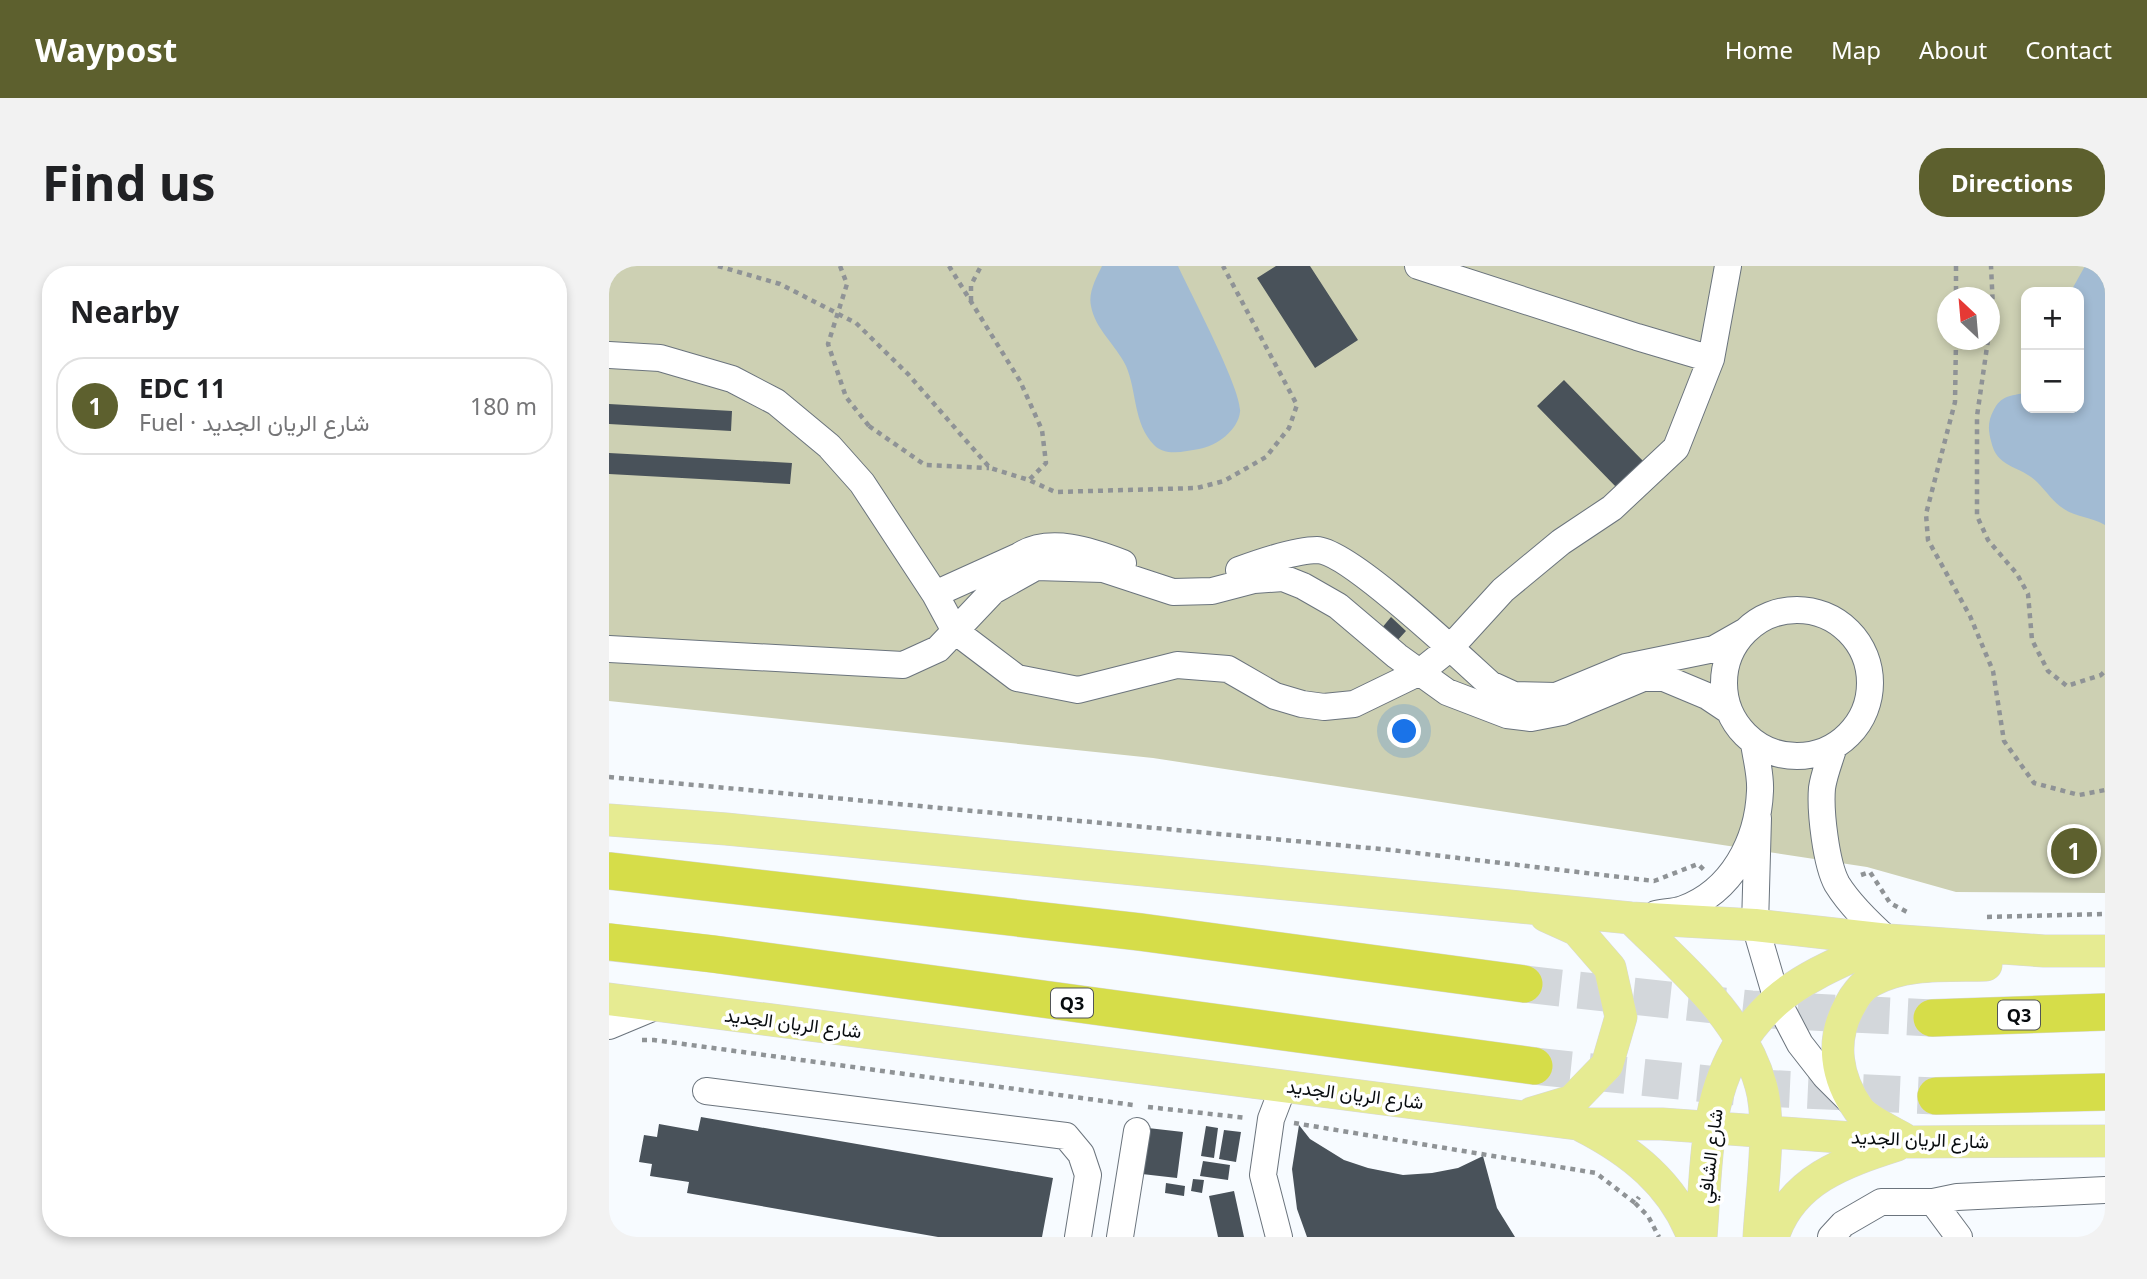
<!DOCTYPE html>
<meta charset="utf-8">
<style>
:root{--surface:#fff;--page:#f2f2f2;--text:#202124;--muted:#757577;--line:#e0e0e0;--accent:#5d602e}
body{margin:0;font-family:"Noto Sans",Vazirmatn,sans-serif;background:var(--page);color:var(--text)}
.controls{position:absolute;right:21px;top:21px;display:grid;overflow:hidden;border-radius:14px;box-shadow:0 4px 10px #0003}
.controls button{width:63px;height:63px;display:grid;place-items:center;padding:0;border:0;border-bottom:2px solid var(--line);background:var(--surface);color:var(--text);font:35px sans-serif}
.compass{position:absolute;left:1328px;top:21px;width:63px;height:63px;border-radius:50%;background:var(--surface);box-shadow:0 4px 10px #0003;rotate:334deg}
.you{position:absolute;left:796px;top:466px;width:24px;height:24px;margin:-18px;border:5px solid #fff;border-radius:50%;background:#1a73e8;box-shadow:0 0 0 10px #1a73e833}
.badge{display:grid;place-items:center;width:46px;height:46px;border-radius:50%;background:var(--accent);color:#fff;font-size:23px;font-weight:700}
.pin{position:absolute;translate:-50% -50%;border:4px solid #fff;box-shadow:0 2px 7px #0006}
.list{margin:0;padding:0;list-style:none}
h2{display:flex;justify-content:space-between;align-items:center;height:91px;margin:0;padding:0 28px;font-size:30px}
h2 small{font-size:23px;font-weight:400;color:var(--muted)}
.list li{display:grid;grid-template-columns:46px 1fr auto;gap:21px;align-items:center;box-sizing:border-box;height:98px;margin:0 14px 14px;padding:0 14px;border:2px solid var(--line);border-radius:28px}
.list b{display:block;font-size:26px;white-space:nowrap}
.list p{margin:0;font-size:23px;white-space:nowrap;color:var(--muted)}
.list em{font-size:23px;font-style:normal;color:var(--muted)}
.map{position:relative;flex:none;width:1496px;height:971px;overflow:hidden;border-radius:28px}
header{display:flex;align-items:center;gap:42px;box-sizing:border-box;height:98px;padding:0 35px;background:var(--accent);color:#fff}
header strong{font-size:33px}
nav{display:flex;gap:38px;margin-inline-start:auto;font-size:24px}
.intro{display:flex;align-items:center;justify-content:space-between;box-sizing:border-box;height:168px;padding:0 42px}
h1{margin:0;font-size:49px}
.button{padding:18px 32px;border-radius:28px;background:var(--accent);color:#fff;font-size:24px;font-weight:700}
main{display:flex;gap:42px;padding:0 42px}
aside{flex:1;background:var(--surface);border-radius:28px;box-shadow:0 4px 10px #0003}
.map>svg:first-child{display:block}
.green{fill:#cdd0b3;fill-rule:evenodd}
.water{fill:#a2bbd3}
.building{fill:#49525a}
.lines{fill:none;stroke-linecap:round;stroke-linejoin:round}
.highway-tunnel{stroke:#d3d7db;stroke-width:37;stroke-dasharray:37 18;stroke-linecap:butt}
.minor-casing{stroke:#6b747d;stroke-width:28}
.major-casing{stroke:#d7d8d9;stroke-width:33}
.highway-casing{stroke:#d7d8d9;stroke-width:38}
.path{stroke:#8f9396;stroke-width:4.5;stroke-dasharray:5 5;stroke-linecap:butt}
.minor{stroke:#fff;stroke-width:26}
.major{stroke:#e6eb92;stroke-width:32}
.highway{stroke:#d6dd49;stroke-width:37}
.path-bridge{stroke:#8f9396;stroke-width:4.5;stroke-dasharray:5 5;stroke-linecap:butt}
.labels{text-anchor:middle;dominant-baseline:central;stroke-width:7;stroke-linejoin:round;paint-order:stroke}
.shield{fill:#fff;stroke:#525557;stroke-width:2}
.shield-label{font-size:18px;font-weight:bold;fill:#080c0f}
.street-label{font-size:19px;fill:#080c0f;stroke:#fff}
</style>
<header>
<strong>Waypost</strong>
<nav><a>Home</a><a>Map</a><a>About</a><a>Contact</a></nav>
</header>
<div class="intro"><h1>Find us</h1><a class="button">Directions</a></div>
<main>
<aside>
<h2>Nearby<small></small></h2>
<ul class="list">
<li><span class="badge">1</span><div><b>EDC 11</b><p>Fuel · شارع الريان الجديد</p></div><em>180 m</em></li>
</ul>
</aside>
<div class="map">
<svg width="1496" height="971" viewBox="0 0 1496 971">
<rect width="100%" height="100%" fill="#f7fbff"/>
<!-- green -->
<path class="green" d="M0,0H1496V627L1347,626L1258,601L544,492L0,435ZM1417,26H1470V142H1417ZM1338,32H1380V74H1338Z"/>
<!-- water -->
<path class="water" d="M493,0H569C580,24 634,126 631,146C629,164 608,180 590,183C576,185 557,191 545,179C524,157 528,125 517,100C507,79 486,63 482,40C479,27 487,12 493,0Z
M1476,0H1496V259C1482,251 1467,251 1455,243C1444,236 1438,226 1428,216C1411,199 1388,203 1382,175C1380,167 1379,161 1381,153C1389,131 1396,130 1417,127V142H1470V87L1472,78L1470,26L1462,25Z"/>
<!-- building -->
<path class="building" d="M667,0H701L749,74L706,102L648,12Z
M955,114L1036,197L1009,223L928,140Z
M0,138L123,145L122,165L0,158Z
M0,187L183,197L181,218L0,208Z
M782,351L797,365L787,376L772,363Z
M92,851L444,912L433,971H329L78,927L80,916L41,910L43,898L30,896L35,869L48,871L50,858L89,865Z
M690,859L701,873L735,894L759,902L794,909L823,907L849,902L874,890L888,942L906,971H698L688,943L683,903Z
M597,860L609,862L605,892L592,890Z
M539,862L574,866L568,912L533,908Z
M615,864L632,866L627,896L610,893Z
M594,895L621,899L619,914L591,910Z
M584,913L595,914L593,927L582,925Z
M557,917L576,920L575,930L556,927Z
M625,925L635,971H609L600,930Z"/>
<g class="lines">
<!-- highway-tunnel -->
<path class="highway-tunnel" d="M915,718L1142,743L1323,752
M925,800L1128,821L1327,830"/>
<!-- minor casing -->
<g class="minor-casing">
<path id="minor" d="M809,0L1028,71L1102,93
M0,89L51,92L123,113L167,136L220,180L253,217L326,328L346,365L408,412L469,424L568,399L619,403L666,430L693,438L715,441L745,438L811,406L841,382L894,324L952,276L1003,242L1067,182L1102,93L1119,0
M630,304C649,297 688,284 708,284C740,285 852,392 881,418L905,429L947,430L1017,401L1105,383L1135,366
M326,328L410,290C440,270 483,285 514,297
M1115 417a73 73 0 1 1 146 0a73 73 0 1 1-146 0Z
M0,383L294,399L329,383L384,325L427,301L494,303L564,326L603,325L645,314L674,312L694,320L729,340L788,390L838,426L898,449L922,452L953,446L1034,412H1055L1098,430L1119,444
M1225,480C1221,494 1215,508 1213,522C1211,545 1217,598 1228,618C1241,639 1260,657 1279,674
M1149,552L1146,659L1168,734L1191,778L1216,810L1243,837
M1047,648C1056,646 1066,646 1074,643C1123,625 1149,575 1151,525C1152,509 1147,492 1145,477
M0,760L48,740
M97,825L457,870L472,888L479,909L469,971
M1324,936L1348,931L1496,924
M511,971L528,865
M670,971L654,909L662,853L675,819
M1222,971L1234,958L1272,936H1324L1350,971"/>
</g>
<!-- major casing -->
<g class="major-casing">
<path id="major" d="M0,554L117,563L1022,652L1146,659L1279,674L1435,685H1496
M1022,652C1071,701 1133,750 1152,820C1163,857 1152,931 1150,971
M0,733L968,858H1053L1299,876L1496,875
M923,847L963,835L998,799L1012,751L1001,702L968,664L937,650
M973,860C1022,885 1064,918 1084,971
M1295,873C1283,866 1258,854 1250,844C1227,812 1221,774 1241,739C1245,731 1253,720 1262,715C1296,696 1339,700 1377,699
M1092,971C1099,883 1094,799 1167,735C1196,709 1243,691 1279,674
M1164,971C1182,914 1235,896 1288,879"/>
</g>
<!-- highway casing -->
<g class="highway-casing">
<path id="highway" d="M0,605L531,666L915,718
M0,676L104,688L925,800
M1323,752L1496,746
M1327,830L1496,826"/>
</g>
<!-- path -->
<path class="path" d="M109,0L171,18L247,57L299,108L381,202L420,214L446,226L588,222L615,215L657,191L680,162L688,139L614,0
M340,0L411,115L433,164L437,197L420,214
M1347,0V32
M0,2L8,0
M362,35V19L372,0
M1380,63L1384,42L1382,0
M1347,74L1346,136L1317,248L1319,274L1361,350L1384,405L1395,475L1425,517L1470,529L1496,524
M1379,74L1368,150V250L1379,274L1408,308L1419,328L1423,374L1439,405L1458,420L1492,409L1496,405
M260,160L316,199L380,202
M0,511L782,584L1045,615L1089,598L1095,604
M1252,609L1261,606L1281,637L1300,647
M1378,651L1496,648
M33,774H45L524,839
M539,841L638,852
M685,857L987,907L1026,937L1030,931
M1026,937L1039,950L1050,971"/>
<!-- minor -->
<use href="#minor" class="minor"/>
<!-- major -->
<use href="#major" class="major"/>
<!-- highway -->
<use href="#highway" class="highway"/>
<!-- path-bridge -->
<path class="path-bridge" d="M231,0L238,18L219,78L237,131L260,160"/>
</g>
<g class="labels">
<!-- shield labels -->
<g class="shield">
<rect x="442" y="722.5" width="42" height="29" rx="5"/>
<rect x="1389" y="734.5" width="42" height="29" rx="5"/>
</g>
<g class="shield-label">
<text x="463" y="737">Q3</text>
<text x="1410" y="749">Q3</text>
</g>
<!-- street labels -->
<g class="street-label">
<text transform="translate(184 757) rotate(7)">شارع الريان الجديد</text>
<text transform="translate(746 828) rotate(7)">شارع الريان الجديد</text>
<text transform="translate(1311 873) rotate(2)">شارع الريان الجديد</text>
<text transform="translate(1101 890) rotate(-83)">شارع الشافي</text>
</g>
</g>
</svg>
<div class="controls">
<button>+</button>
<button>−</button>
</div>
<svg class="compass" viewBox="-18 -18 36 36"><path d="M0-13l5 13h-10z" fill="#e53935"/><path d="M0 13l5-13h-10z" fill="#757577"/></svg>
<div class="you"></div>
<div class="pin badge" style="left:1465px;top:585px">1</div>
</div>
</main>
